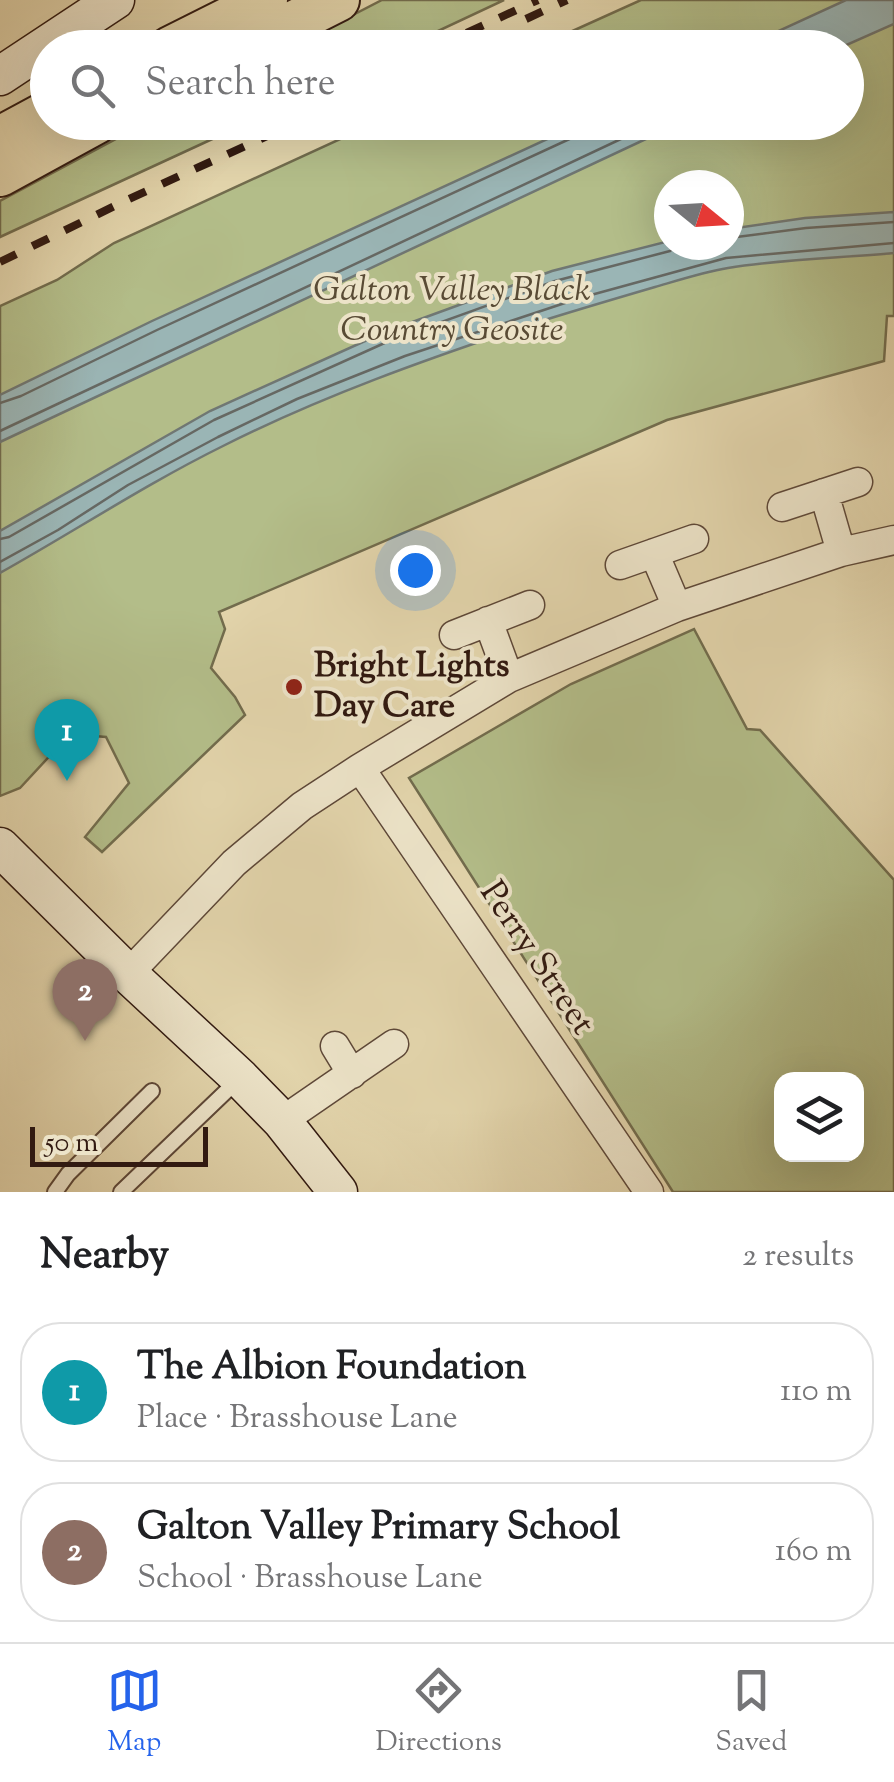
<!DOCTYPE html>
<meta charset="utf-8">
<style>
:root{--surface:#fff;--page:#f6f6f6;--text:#202124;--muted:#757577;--line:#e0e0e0;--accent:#2563eb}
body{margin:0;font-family:"Sorts Mill Goudy",serif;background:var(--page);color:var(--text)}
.controls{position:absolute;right:30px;bottom:30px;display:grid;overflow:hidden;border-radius:20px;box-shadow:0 10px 40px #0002}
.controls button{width:90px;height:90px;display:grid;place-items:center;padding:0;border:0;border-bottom:2px solid var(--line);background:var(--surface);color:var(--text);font:50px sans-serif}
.compass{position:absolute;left:654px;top:170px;width:90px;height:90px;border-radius:50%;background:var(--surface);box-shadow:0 10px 40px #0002;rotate:108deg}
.scale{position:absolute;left:30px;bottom:25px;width:178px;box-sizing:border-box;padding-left:10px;border:5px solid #321a11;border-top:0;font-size:28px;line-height:35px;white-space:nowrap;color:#321a11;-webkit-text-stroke:8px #ece3c8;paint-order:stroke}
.you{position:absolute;left:415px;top:570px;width:35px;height:35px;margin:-25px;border:8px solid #fff;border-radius:50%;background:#1a73e8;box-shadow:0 0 0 15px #1a73e833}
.badge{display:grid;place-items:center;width:65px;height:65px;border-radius:50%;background:var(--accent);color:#fff;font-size:32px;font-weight:700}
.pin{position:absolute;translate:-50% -82px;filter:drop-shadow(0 2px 5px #0008)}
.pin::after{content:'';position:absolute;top:52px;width:35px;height:30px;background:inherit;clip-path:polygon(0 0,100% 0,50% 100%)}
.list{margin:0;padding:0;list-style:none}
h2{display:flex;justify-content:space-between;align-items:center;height:130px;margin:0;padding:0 40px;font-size:42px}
h2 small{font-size:32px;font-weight:400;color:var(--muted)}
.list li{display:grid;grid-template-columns:65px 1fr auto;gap:30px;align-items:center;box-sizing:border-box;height:140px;margin:0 20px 20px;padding:0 20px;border:2px solid var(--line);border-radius:40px}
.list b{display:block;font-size:38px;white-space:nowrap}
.list p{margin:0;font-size:32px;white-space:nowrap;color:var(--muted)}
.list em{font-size:32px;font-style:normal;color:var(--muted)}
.icon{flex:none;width:55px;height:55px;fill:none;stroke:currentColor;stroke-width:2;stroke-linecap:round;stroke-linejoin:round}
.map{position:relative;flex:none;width:894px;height:1192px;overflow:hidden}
.search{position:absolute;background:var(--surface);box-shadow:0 10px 40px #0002;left:30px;right:30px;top:30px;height:110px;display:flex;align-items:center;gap:25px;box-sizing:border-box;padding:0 35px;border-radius:55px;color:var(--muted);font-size:38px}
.sheet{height:450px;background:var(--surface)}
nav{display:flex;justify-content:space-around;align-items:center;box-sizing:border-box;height:140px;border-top:2px solid var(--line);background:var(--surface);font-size:28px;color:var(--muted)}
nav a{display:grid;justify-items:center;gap:5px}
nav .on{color:var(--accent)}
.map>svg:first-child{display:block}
.green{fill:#b3bd89;stroke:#726c4d;stroke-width:2.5;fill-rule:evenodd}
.water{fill:#9ab5b5;stroke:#707773;stroke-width:2.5}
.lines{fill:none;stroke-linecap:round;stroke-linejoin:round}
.shore{stroke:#666863;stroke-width:2.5}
.lane-casing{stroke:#5e4838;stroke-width:18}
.street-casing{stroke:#5e4838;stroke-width:31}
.secondary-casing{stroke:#321a11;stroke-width:41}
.primary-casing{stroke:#321a11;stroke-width:46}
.lane{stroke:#ece3c8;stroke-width:14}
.street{stroke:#ece3c8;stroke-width:28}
.secondary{stroke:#ece3c8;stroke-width:38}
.primary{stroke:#e2d4ab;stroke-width:42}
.rail{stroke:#321a11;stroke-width:8;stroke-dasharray:18 18;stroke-linecap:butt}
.poi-dot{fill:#8f2418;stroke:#ece3c8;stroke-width:4}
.labels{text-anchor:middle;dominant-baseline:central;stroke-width:8;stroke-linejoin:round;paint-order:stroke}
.park-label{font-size:35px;font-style:italic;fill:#594b35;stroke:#ece3c8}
.poi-label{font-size:35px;font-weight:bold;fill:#321a11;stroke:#ece3c8;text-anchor:start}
.street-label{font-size:35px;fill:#321a11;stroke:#ece3c8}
</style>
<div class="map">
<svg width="894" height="1192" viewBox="0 0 894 1192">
<rect width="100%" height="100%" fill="#e2d4ab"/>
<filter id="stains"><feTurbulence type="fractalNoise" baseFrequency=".002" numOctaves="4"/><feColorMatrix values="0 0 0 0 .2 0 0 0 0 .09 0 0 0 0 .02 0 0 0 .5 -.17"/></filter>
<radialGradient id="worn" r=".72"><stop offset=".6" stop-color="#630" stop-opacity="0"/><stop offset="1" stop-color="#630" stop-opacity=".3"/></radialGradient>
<!-- green -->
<path class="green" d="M382,0H504L404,47L289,48Z
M641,0H894V316H887L884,361L667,420L219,612L225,629L211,668L235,697L245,715L102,852L85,837L129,783L106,737L70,734L20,788L0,796V306L57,280L114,243L375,123L846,122V48L537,47ZM669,185H729V245H669Z
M146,123H247L0,237V201Z
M694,629L747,729L760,730L894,880V1192H673L409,778L571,684ZM782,1080H856V1154H782Z"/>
<!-- water -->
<path class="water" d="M846,0H894V24L842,47H744Z
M582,123H680L0,442V395L152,321Z
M894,212V253C840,258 781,259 728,268C704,272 679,280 655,287C614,299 573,311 532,324C427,359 322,396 223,446C146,484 75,531 0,573V531L210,411L385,332L552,271L669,241V245H729V229L805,218Z"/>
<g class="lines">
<!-- shore -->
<path class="shore" d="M729,238L806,228L894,222
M0,403L21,396L157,330L576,136L582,131L583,122
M0,431L657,122
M0,539L9,537L214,420L389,341L555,281L670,251L677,245
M0,562L58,530L128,485L218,437L297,399L405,356L580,298L726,258L894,243"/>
<!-- lane casing -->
<g class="lane-casing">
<path id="lane" d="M55,1192L68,1174L152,1091
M121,1192L239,1079"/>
</g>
<!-- street casing -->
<g class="street-casing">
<path id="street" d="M824,493L841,552
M782,507L858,482
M654,553L677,607
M620,565L694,539
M488,621L509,678
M454,635L530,605
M360,768L649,1192
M128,974L234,863L302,806L360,768L509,678L677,607L841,552L894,540
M335,1046L352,1074
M282,1121L394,1044"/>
</g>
<!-- secondary casing -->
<g class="secondary-casing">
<path id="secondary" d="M0,76L115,0
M0,847L128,974L240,1078L282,1121L338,1192"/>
</g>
<!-- primary casing -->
<g class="primary-casing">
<path id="primary" d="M170,48L266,0
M243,48L338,0
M0,138L48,112
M0,175L97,122"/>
</g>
<!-- lane -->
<use href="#lane" class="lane"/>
<!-- street -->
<use href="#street" class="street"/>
<!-- secondary -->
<use href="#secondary" class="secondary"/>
<!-- primary -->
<use href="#primary" class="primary"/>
<!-- rail -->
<path class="rail" d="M526,19L567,0
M434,48L538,0
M0,262L129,199L298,122"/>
</g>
<!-- markers -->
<circle class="poi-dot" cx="294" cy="687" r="10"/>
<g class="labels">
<!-- park labels -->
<g class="park-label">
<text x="452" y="291">Galton Valley Black<tspan x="452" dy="40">Country Geosite</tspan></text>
</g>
<!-- poi labels -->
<g class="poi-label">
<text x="314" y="667">Bright Lights<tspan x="314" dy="40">Day Care</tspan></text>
</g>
<!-- street labels -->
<g class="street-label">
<text transform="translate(536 959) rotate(56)">Perry Street</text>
</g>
</g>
<rect width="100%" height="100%" filter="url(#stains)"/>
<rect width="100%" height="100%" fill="url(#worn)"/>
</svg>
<div class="controls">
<button><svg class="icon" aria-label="layers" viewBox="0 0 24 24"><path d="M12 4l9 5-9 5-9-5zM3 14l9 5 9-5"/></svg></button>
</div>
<svg class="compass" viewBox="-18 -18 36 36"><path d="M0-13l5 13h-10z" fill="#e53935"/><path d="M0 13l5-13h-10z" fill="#757577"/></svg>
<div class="scale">50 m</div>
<div class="you"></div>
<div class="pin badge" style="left:67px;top:781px;background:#0f9aa8">1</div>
<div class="pin badge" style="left:85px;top:1041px;background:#8d6e63">2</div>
<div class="search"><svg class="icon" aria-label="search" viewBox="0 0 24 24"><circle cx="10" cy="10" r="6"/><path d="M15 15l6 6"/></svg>Search here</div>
</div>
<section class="sheet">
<h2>Nearby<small>2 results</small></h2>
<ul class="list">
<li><span class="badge" style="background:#0f9aa8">1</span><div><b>The Albion Foundation</b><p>Place · Brasshouse Lane</p></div><em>110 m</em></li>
<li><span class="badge" style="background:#8d6e63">2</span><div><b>Galton Valley Primary School</b><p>School · Brasshouse Lane</p></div><em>160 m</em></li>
</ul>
</section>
<nav>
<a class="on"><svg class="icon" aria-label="map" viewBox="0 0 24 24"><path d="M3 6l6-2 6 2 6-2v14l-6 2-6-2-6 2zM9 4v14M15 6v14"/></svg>Map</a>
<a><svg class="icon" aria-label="directions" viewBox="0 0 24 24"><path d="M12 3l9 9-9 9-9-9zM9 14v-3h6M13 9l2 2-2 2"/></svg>Directions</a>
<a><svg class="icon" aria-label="saved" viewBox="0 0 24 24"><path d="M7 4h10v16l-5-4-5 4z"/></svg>Saved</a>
</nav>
